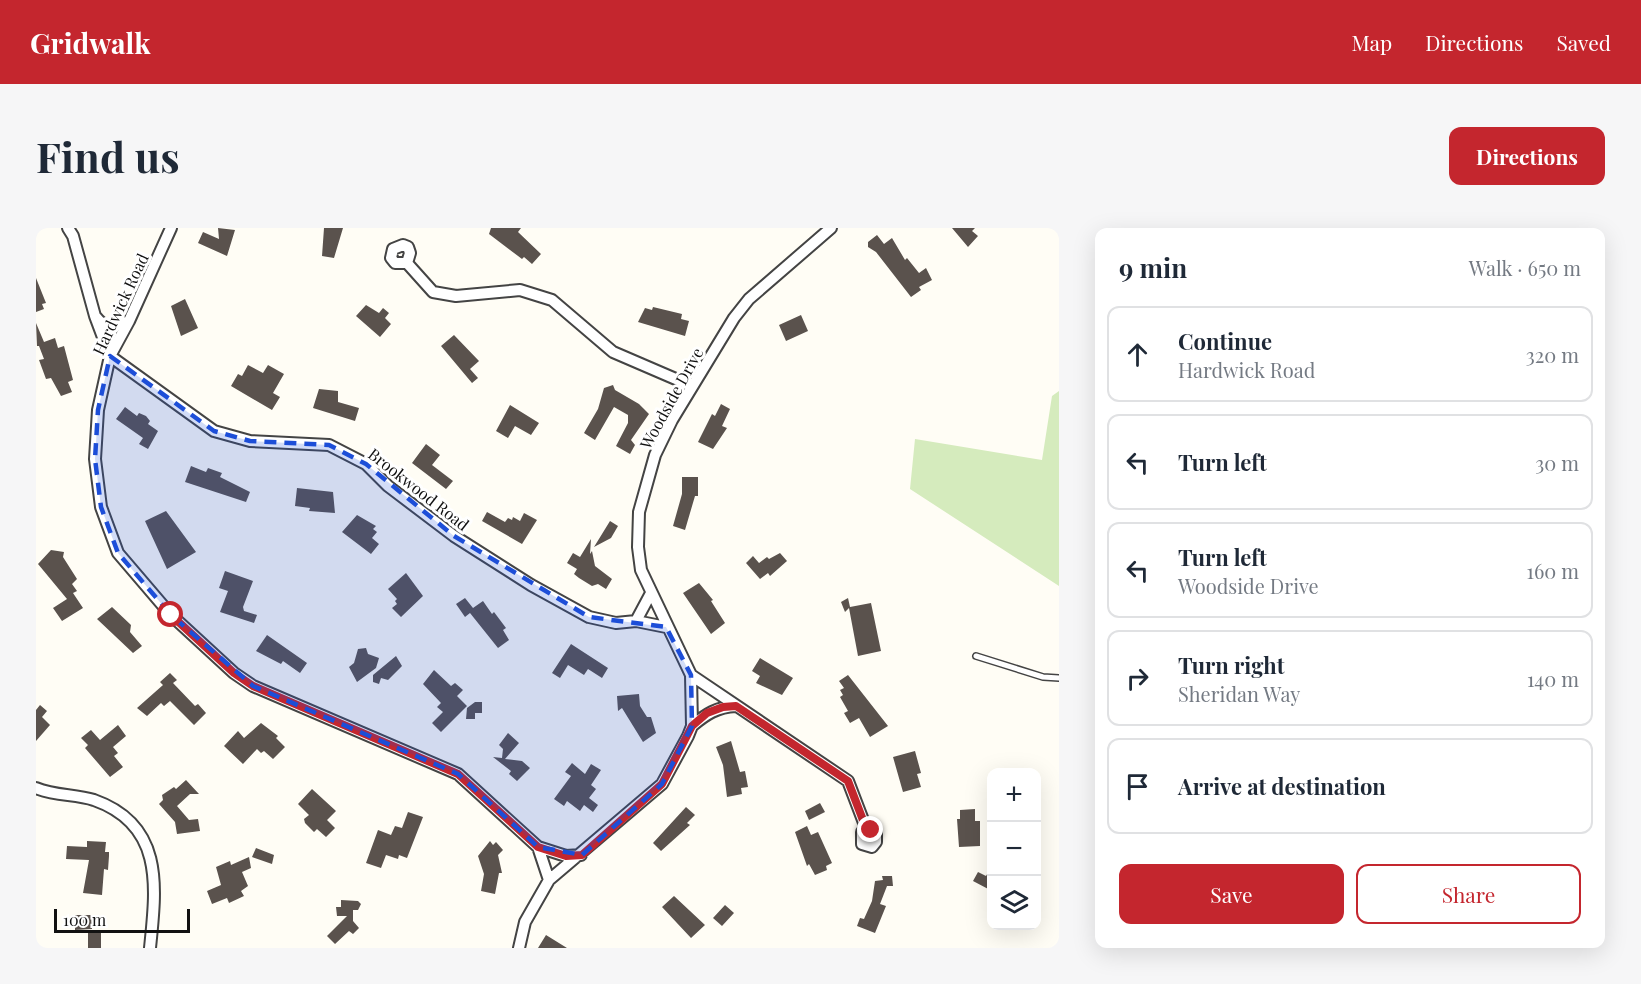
<!DOCTYPE html>
<meta charset="utf-8">
<style>
:root{--surface:#fff;--page:#f6f6f7;--text:#1f2937;--muted:#747a83;--line:#e0e1e3;--accent:#c4262e}
body{margin:0;font-family:"Playfair Display",serif;background:var(--page);color:var(--text)}
.controls{position:absolute;right:18px;bottom:18px;display:grid;overflow:hidden;border-radius:12px;box-shadow:0 6px 24px #0002}
.controls button{width:54px;height:54px;display:grid;place-items:center;padding:0;border:0;border-bottom:2px solid var(--line);background:var(--surface);color:var(--text);font:30px sans-serif}
.scale{position:absolute;left:18px;bottom:15px;width:136px;box-sizing:border-box;padding-left:6px;border:3px solid #111;border-top:0;font-size:16px;line-height:21px;white-space:nowrap;color:#111;-webkit-text-stroke:4px #fff;paint-order:stroke}
.stop{position:absolute;width:18px;height:18px;margin:-14px;border:4px solid #c4262e;border-radius:50%;background:#fff}
.stop.end{background:#c4262e;border-color:#fff;box-shadow:0 2px 6px #0008}
.list{margin:0;padding:0;list-style:none}
h2{display:flex;justify-content:space-between;align-items:center;height:78px;margin:0;padding:0 24px;font-size:26px}
h2 small{font-size:20px;font-weight:400;color:var(--muted)}
.list li{display:grid;grid-template-columns:39px 1fr auto;gap:18px;align-items:center;box-sizing:border-box;height:96px;margin:0 12px 12px;padding:0 12px;border:2px solid var(--line);border-radius:12px}
.list b{display:block;font-size:22px;white-space:nowrap}
.list p{margin:0;font-size:20px;white-space:nowrap;color:var(--muted)}
.list em{font-size:20px;font-style:normal;color:var(--muted)}
.actions{display:flex;gap:12px;padding:18px 24px}
.actions a{flex:1;padding:14px 0;border:2px solid var(--accent);border-radius:12px;text-align:center;font-size:21px;color:var(--accent)}
.actions .main{background:var(--accent);color:#fff}
.icon{flex:none;width:33px;height:33px;fill:none;stroke:currentColor;stroke-width:2;stroke-linecap:round;stroke-linejoin:round}
.map{position:relative;flex:none;width:1023px;height:720px;overflow:hidden;border-radius:12px}
header{display:flex;align-items:center;gap:36px;box-sizing:border-box;height:84px;padding:0 30px;background:var(--accent);color:#fff}
header strong{font-size:28px}
nav{display:flex;gap:33px;margin-inline-start:auto;font-size:21px}
.intro{display:flex;align-items:center;justify-content:space-between;box-sizing:border-box;height:144px;padding:0 36px}
h1{margin:0;font-size:42px}
.button{padding:15px 27px;border-radius:12px;background:var(--accent);color:#fff;font-size:21px;font-weight:700}
main{display:flex;gap:36px;padding:0 36px}
aside{flex:1;background:var(--surface);border-radius:12px;box-shadow:0 6px 24px #0002}
.map>svg:first-child{display:block}
.green{fill:#d5ebbd}
.building{fill:#5a524d}
.lines{fill:none;stroke-linecap:round;stroke-linejoin:round}
.service-casing{stroke:#444;stroke-width:8}
.minor-casing{stroke:#444;stroke-width:14}
.service{stroke:#fff;stroke-width:5}
.minor{stroke:#fff;stroke-width:10}
.route{stroke:#c4262e;stroke-width:8}
.marked{fill:#1d4ed8;fill-opacity:0.2;stroke:#1d4ed8;stroke-width:4.5;stroke-dasharray:12 8;stroke-linejoin:round}
.labels{text-anchor:middle;dominant-baseline:central;stroke-width:6;stroke-linejoin:round;paint-order:stroke}
.street-label{font-size:16px;fill:#111;stroke:#fff}
</style>
<header>
<strong>Gridwalk</strong>
<nav><a>Map</a><a>Directions</a><a>Saved</a></nav>
</header>
<div class="intro"><h1>Find us</h1><a class="button">Directions</a></div>
<main>
<div class="map">
<svg width="1023" height="720" viewBox="0 0 1023 720">
<rect width="100%" height="100%" fill="#fffdf5"/>
<!-- green -->
<path class="green" d="M1023,163V358L874,261L879,211L1006,232L1016,168Z"/>
<!-- building -->
<path class="building" d="M182,0L199,2L191,28L162,15L167,4L183,11Z
M288,0H307L298,30L286,28Z
M455,0H485L482,4L505,26L496,36L488,29L486,31L453,6Z
M916,0H939L936,3L942,8L932,19Z
M841,7L848,16L856,10L869,32L871,30L883,45L890,40L896,52L883,59L885,62L875,69L840,24L832,19V14Z
M0,50L10,75L6,76L8,81L0,84Z
M149,71L162,100L145,108L135,78Z
M330,77L343,85L347,80L353,85L349,90L355,96L344,109L320,88Z
M617,79L646,86L645,91L653,93L649,108L602,94L609,80L616,82Z
M765,87L772,103L750,113L743,97Z
M0,95L8,114L19,110L22,120L28,118L37,152L32,154L36,164L25,168L15,150L10,151L3,132L8,131L3,118H1Z
M418,107L443,133L434,141L442,150L436,155L405,118Z
M212,137L227,145L232,137L248,146L237,165L244,169L236,182L195,158L202,146L206,148Z
M577,157L579,162L603,176L613,186L595,212L599,217L594,226L580,218L592,195V187L578,179L559,212L548,205L562,181L568,160Z
M283,161L302,163V174L323,180L319,193L277,180Z
M685,176L694,181L686,198L691,200L677,221L662,214L676,186L679,188Z
M474,177L503,195L495,207L479,198L472,210L460,203Z
M89,179L101,188L103,185L110,188L114,193L112,196L122,203L112,221L103,216L107,210L80,191Z
M390,216L404,227L396,237L417,253L410,261L376,235Z
M155,238L170,244L172,240L186,245L184,249L214,264L210,274L149,254Z
M646,249H662V268H659L649,302L637,298L646,266Z
M261,260L297,264L299,285L273,283L274,280L259,278Z
M130,283L160,324L131,341L109,293Z
M451,284L469,294L472,290L476,292L477,289L484,293L488,285L501,292L486,316L446,293Z
M321,287L340,298L337,301L341,304L336,310L343,316L335,326L306,304Z
M574,293L582,298L575,310L558,319Z
M555,311L554,326L556,323L559,338L576,351L570,361L562,356L556,358L543,350L538,346L541,341L531,335L537,325L544,329Z
M15,322L28,324L27,329L41,351L36,356L41,363L37,365L47,380L26,393L17,380L31,371L2,336Z
M744,325L751,333L734,348L732,345L724,351L710,335L717,328L723,335L731,329L733,331Z
M189,343L217,353L207,379L208,383L221,387L218,395L184,384L192,363L183,360Z
M370,345L387,368L365,389L356,380L361,376L359,373L361,371L352,361Z
M663,355L677,372L675,373L689,395L675,406L647,365Z
M429,370L437,380L447,373L456,386L458,384L470,400L467,402L473,412L462,420L434,385L429,389L420,376Z
M812,370L814,379L835,375L845,423L822,428L813,380L809,384L805,374Z
M76,379L95,397L94,404L106,418L97,425L61,391Z
M231,407L271,435L264,445L247,433L245,436L220,423Z
M535,416L572,440L566,450L552,441L548,447L532,437L524,450L516,445Z
M330,420L332,426L343,430L340,440L321,454L313,439L318,435L322,421Z
M360,428L366,438L352,452L345,450L343,456L337,454V447Z
M724,430L757,450L746,467L720,455L724,448L716,443Z
M398,442L415,458L419,455L427,462L421,468L431,478L405,504L396,495L407,484L401,479L405,475L387,456Z
M134,445L141,452L137,455L159,478L162,476L170,485L158,497L134,473L128,478L125,475L111,488L101,480L127,457L124,454Z
M812,447L852,498L834,509L823,490L814,495L808,485L812,483L804,469L807,467L804,462L808,460L803,453Z
M603,466L604,478L611,489H615L620,505L607,514L586,480L582,483L581,468Z
M439,474H446V485H439V491H430L431,480Z
M4,477L11,483L6,489L14,497L0,513V482Z
M225,495L242,508L240,510L249,519L237,531L228,523L225,525L221,521L207,536L188,518L202,503L208,510Z
M82,497L90,508L77,519L82,525L78,528L87,539L74,549L49,520L52,517L45,510L55,502L64,512Z
M472,505L483,515L469,531L486,533L494,540L481,553L473,546L475,543L457,529L466,530L467,521L463,517Z
M695,513L704,544L709,543L712,559L705,560L706,566L691,569L687,537L680,519Z
M879,523L885,545L881,546L885,559L867,564L857,529Z
M536,535L549,546L555,536L565,542L555,557L560,561L553,570L562,577L557,584L548,577L544,583L531,573L528,578L518,571L535,548L529,544Z
M150,552L163,566H154L141,578L153,592L162,591L164,603L141,606L139,594L123,576L127,572L126,567L138,559L140,561Z
M276,561L300,583L291,592L299,600L290,609L281,601L278,604L269,595L268,591L273,587L262,576Z
M784,575L789,584L773,592L769,583Z
M650,579L659,587L651,595L654,597L625,623L617,615Z
M939,581V593H944V618L923,619L921,591H924V582Z
M372,584L387,589L371,630L363,627L362,631L350,627L345,640L330,635L342,602L355,607L359,598L366,600Z
M771,598L775,607L782,604L796,635L790,638L791,642L779,647L773,636L771,638L759,604Z
M51,613L70,614L69,624H73V628L72,642L68,641L66,667L47,665L53,632L30,631L31,618L51,619Z
M454,613L457,617L460,614L467,622L462,627L466,645H463L459,666L445,663L448,646L442,628Z
M220,620L238,627L236,636L216,629Z
M213,629L215,640L206,644L212,658L205,663L208,668L193,675L191,670L176,676L171,663L185,657L180,639L194,633L195,637Z
M956,638V663L937,653L942,644L950,648Z
M846,648H856L857,658H851L844,676L850,678L839,705L821,698L824,690L828,691L836,673L839,653L847,652Z
M638,668L669,697L655,710L626,679Z
M305,672L322,673L325,676L322,682H317V693L323,700L317,706L313,703L299,716L291,708L311,688H301L300,679H305Z
M689,677L698,685L686,698L677,690Z
M39,687H55L56,701L39,702Z
M52,702H65V720H52Z
M510,707L531,720H502Z"/>
<g class="lines">
<!-- service casing -->
<g class="service-casing">
<path id="service" d="M940,428L1007,449L1023,450"/>
</g>
<!-- minor casing -->
<g class="minor-casing">
<path id="minor" d="M32,0L37,8L59,88L74,128L178,203L214,213L293,217L330,236L352,258L418,308L495,357L553,389L580,395L600,393L630,399
M135,0L93,93L74,128L62,182L59,231L65,279L82,325L135,387L198,445L217,458L422,546L502,619L513,652
M371,35H359L355,30L357,21L367,17L372,19L374,25L371,35L397,64L420,68L484,62L516,72L577,124L656,158
M60,89C71,103 79,98 93,93
M600,393L615,365
M655,447L812,553L830,600L826,604V616L836,619L840,614V606L830,600
M656,498C670,486 681,479 700,478
M0,560C19,568 39,566 58,572C129,597 120,660 114,720
M502,619L530,628L545,627
M483,720L489,694L513,652L626,556L652,508L656,498L655,447L605,342L602,319L603,284L619,227L636,192L698,90L713,71L795,0"/>
</g>
<!-- service -->
<use href="#service" class="service"/>
<!-- minor -->
<use href="#minor" class="minor"/>
</g>
<g class="lines">
<!-- route -->
<path class="route" d="M135,387L198,445L217,458L422,546L502,619L530,628L546,627L626,556L656,498L671,485L687,479L700,478L812,553L830,600L835,602"/>
</g>
<!-- marked area -->
<path class="marked" d="M74,128L178,203L214,213L293,217L330,236L418,308L553,389L630,399L655,447L656,498L626,556L546,627L502,619L422,546L217,458L135,387L82,325L65,279L59,231L62,182Z"/>
<g class="labels">
<!-- street labels -->
<g class="street-label">
<text transform="translate(84 76) rotate(-65)">Hardwick Road</text>
<text transform="translate(635 170) rotate(-61)">Woodside Drive</text>
<text transform="translate(383 261) rotate(38)">Brookwood Road</text>
</g>
</g>
</svg>
<div class="controls">
<button>+</button>
<button>−</button>
<button><svg class="icon" aria-label="layers" viewBox="0 0 24 24"><path d="M12 4l9 5-9 5-9-5zM3 14l9 5 9-5"/></svg></button>
</div>
<div class="scale">100 m</div>
<div class="stop" style="left:135px;top:387px"></div>
<div class="stop end" style="left:835px;top:602px"></div>
</div>
<aside>
<h2>9 min<small>Walk · 650 m</small></h2>
<ul class="list">
<li><svg class="icon" aria-label="ahead" viewBox="0 0 24 24"><path d="M12 20V5M6 11l6-6 6 6"/></svg><div><b>Continue</b><p>Hardwick Road</p></div><em>320 m</em></li>
<li><svg class="icon" aria-label="left" viewBox="0 0 24 24"><path d="M17 20v-9H6M10 6l-5 5 5 5"/></svg><div><b>Turn left</b></div><em>30 m</em></li>
<li><svg class="icon" aria-label="left" viewBox="0 0 24 24"><path d="M17 20v-9H6M10 6l-5 5 5 5"/></svg><div><b>Turn left</b><p>Woodside Drive</p></div><em>160 m</em></li>
<li><svg class="icon" aria-label="right" viewBox="0 0 24 24"><path d="M7 20v-9h11M14 6l5 5-5 5"/></svg><div><b>Turn right</b><p>Sheridan Way</p></div><em>140 m</em></li>
<li><svg class="icon" aria-label="arrive" viewBox="0 0 24 24"><path d="M6 21V4h12l-3 4 3 4H6"/></svg><div><b>Arrive at destination</b></div></li>
</ul>
<div class="actions"><a class="main">Save</a><a>Share</a></div>
</aside>
</main>
